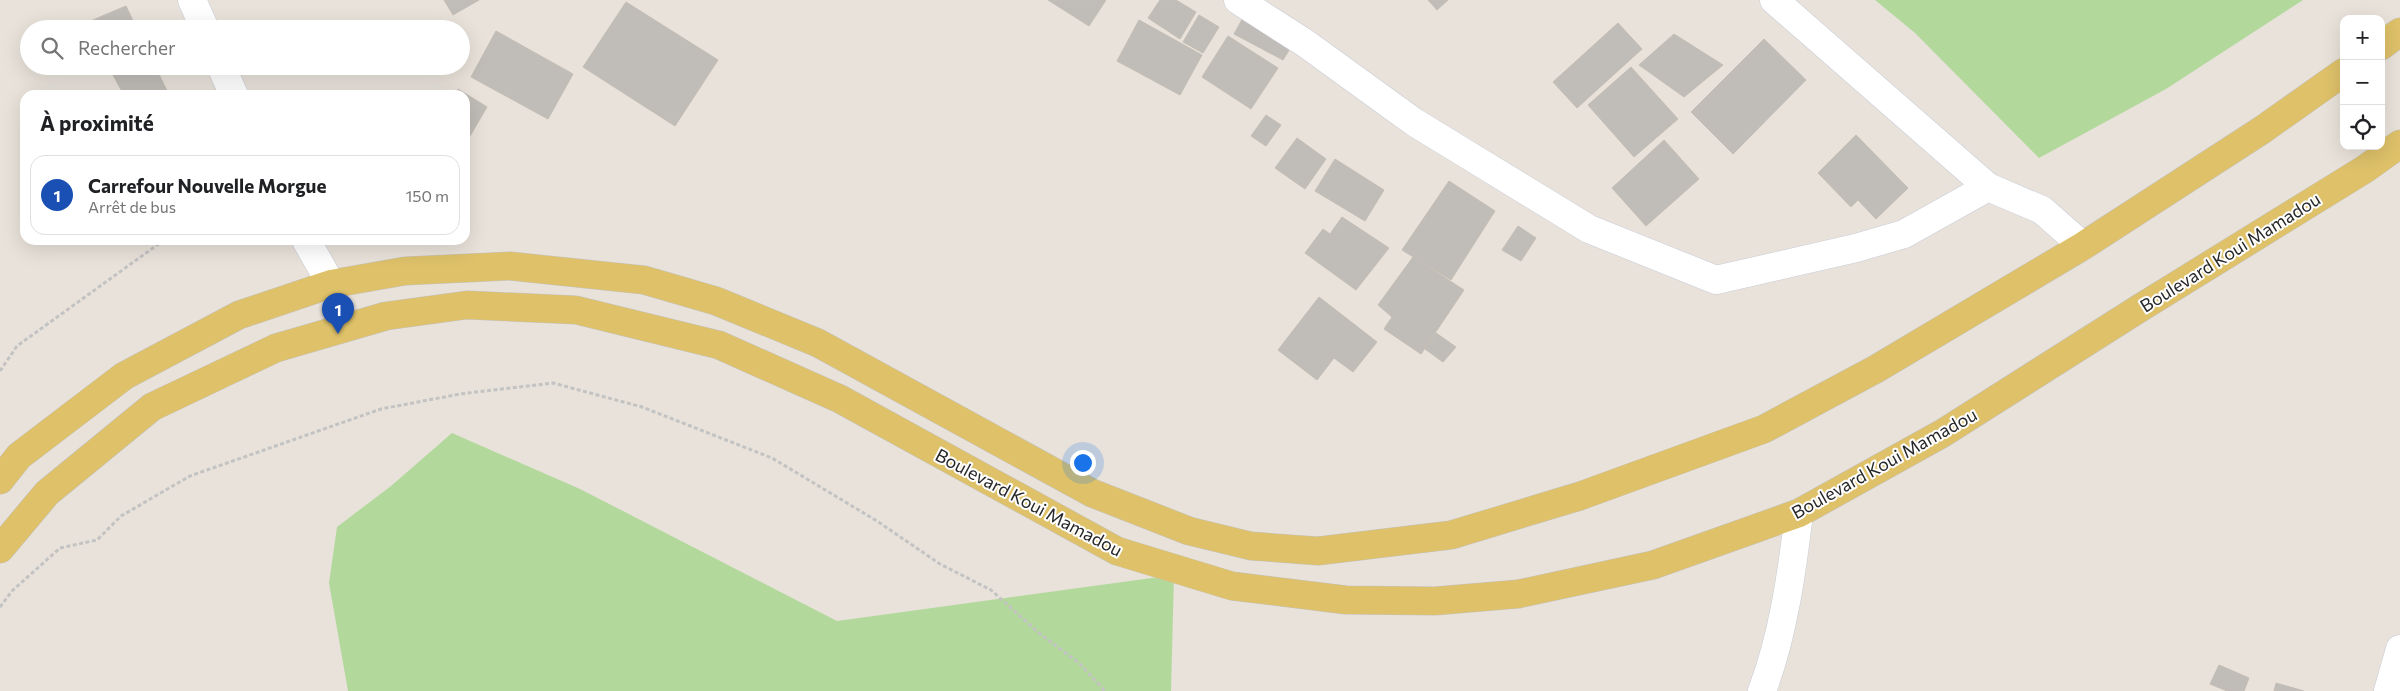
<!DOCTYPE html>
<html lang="fr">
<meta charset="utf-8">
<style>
:root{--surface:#fff;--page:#f2f2f2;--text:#202124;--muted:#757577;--line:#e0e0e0;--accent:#4c6be3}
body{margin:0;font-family:Commissioner,sans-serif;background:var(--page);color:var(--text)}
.controls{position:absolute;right:15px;top:15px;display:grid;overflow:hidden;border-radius:10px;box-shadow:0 5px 20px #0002}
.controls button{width:45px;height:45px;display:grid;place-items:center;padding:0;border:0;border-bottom:1px solid var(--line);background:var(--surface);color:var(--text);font:25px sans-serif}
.you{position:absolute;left:1082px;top:462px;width:18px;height:18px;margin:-12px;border:4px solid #fff;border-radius:50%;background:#1a73e8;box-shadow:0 0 0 8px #1a73e833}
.badge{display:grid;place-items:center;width:32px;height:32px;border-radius:50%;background:var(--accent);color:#fff;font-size:16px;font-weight:700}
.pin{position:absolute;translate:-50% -41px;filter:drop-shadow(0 1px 2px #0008)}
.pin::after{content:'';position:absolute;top:26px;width:18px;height:15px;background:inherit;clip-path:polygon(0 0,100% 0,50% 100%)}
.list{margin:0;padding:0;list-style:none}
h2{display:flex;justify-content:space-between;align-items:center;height:65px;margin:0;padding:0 20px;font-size:21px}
h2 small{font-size:16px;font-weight:400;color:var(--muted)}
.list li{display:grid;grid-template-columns:32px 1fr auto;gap:15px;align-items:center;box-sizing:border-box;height:80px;margin:0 10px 10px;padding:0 10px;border:1px solid var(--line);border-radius:15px}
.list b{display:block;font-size:19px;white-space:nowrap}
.list p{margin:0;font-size:16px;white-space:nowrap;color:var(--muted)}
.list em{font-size:16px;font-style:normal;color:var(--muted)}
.icon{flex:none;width:28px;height:28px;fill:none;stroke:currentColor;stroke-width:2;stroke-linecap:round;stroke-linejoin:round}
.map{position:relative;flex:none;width:2400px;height:691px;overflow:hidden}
.search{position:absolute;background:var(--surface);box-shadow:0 5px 20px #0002;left:20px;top:20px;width:450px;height:55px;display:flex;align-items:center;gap:12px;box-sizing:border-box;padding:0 18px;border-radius:28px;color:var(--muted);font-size:19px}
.panel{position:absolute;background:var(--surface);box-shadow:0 5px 20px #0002;left:20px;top:90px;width:450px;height:155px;border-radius:15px}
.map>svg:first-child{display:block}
.green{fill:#b2d89c}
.building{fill:#c0bcb7;stroke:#c3bdb4}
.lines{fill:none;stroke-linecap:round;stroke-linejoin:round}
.street-casing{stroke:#c9ccd7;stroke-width:29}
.primary-casing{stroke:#c3c3c3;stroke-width:29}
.path{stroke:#c3c3c3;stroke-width:3;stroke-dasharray:4 2.5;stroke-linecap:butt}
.street{stroke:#fff;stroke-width:28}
.primary{stroke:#dec169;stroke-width:28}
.labels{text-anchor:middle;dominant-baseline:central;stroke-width:4;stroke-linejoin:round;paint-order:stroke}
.street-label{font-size:18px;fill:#272727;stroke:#fff}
</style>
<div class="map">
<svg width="2400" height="691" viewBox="0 0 2400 691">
<rect width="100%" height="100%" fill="#e8e2da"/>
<!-- green -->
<path class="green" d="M1875,0H2303L2166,89L2039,158L1915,33Z
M452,433L580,489L837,621L1174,575L1171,691H348L329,583L337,527L391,486Z"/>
<!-- building -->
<path class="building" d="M444,0H479L453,15Z
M1048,0H1106L1089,26Z
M1160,0H1176L1196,12L1180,39L1148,18Z
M1428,0H1448L1437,10Z
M626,2L718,60L675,126L583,67Z
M126,6L137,29H89L86,23Z
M1199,15L1219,27L1203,53L1183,42Z
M1244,16L1294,42L1283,60L1234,34Z
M1139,20L1202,55L1180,95L1117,61Z
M1618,23L1642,49L1577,108L1553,82Z
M496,31L573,74L548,119L471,77Z
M1674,34L1723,65L1684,97L1639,65Z
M1228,36L1278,68L1251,109L1202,77Z
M1764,39L1806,80L1733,154L1691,112Z
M108,66H155L169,95H124Z
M1631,67L1678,119L1634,157L1588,105Z
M458,89L487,107L470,136L465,134V95H454Z
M1266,115L1281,125L1266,146L1251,136Z
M1856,135L1908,188L1876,219L1858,200L1851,207L1818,173Z
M1297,138L1326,159L1305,189L1275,168Z
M1664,140L1699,179L1646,226L1612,188Z
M1335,159L1384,190L1365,221L1315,191Z
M1449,181L1495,211L1451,280L1402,250Z
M1342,217L1389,248L1356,290L1305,253L1323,229L1330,234Z
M1518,226L1536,238L1521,261L1502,250Z
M1413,257L1464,290L1421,354L1384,329L1392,317L1378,305Z
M1319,297L1377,342L1353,372L1334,358L1317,380L1278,350Z
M1436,333L1456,347L1443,362L1425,349Z
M2219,665L2249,678L2244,691H2227L2210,684Z
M2276,683L2304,691H2274Z"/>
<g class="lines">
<!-- street casing -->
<g class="street-casing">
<path id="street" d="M192,0L205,29
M1238,0L1305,43L1414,122L1589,229L1716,280L1856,248L1904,234L1988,187
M1774,0L1988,187L2042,210L2083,246
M221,66L234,95
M306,240L331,284
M1762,691C1783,636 1792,572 1799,513
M2388,691L2400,649"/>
</g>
<!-- primary casing -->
<g class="primary-casing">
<path id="primary" d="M2381,46L2400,32
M0,480L19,456L124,376L239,315L331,284L405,271L510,266L644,280L716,301L818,343L1092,493L1189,531L1251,546L1318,551L1451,535L1580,496L1764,429L1876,369L2083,246L2262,130L2344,72
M0,549L47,493L152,407L276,348L386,316L467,305L576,310L719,345L840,399L1117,551L1232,586L1346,600L1435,601L1518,594L1653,565L1799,513L1943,433L2140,308L2365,169L2400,144"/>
</g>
<!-- path -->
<path class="path" d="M0,371L17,346L164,240
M0,607L12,591L60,548L97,540L121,516L190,476L381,409L460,394L553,383L642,407L772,458L877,521L940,564L991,590L1039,633L1079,663L1105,691"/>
<!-- street -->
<use href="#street" class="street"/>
<!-- primary -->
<use href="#primary" class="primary"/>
</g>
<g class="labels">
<!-- street labels -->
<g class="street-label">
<text transform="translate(2230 252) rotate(-32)">Boulevard Koui Mamadou</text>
<text transform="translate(1884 463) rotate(-29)">Boulevard Koui Mamadou</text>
<text transform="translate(1029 502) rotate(28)">Boulevard Koui Mamadou</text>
</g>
</g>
</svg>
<div class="controls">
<button>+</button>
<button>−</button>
<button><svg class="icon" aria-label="locate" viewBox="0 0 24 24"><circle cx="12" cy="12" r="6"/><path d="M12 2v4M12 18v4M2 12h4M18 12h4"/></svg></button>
</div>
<div class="you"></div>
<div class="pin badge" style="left:338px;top:334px;background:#1a4fb4">1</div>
<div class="search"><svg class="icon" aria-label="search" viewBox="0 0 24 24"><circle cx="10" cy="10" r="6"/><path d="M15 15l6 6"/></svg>Rechercher</div>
<section class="panel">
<h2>À proximité<small></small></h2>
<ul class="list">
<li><span class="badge" style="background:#1a4fb4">1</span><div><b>Carrefour Nouvelle Morgue</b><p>Arrêt de bus</p></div><em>150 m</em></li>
</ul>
</section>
</div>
